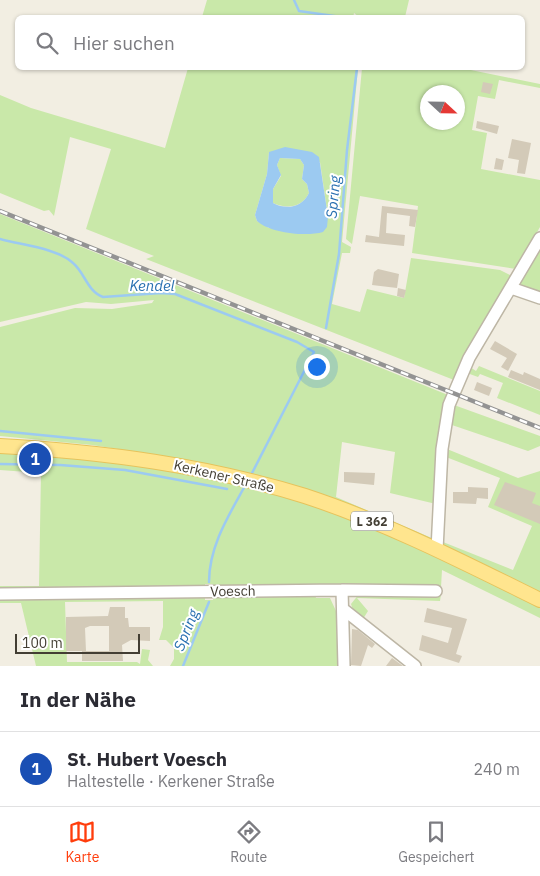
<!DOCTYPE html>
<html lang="de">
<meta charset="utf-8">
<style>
:root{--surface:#fff;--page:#f7f7f7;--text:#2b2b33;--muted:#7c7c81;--line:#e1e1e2;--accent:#ff3d0c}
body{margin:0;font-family:"IBM Plex Sans",sans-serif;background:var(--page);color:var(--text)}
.compass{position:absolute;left:420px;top:85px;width:45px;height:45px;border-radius:50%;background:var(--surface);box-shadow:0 1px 4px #0004;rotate:112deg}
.scale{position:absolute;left:15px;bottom:12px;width:125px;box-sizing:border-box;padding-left:5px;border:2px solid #433e33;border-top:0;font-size:14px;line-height:18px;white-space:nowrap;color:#433e33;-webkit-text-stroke:4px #fff;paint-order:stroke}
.you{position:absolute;left:316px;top:366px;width:18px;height:18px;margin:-12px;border:4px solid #fff;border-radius:50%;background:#1a73e8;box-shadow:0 0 0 8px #1a73e833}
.badge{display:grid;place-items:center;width:32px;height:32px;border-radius:50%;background:var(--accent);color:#fff;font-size:16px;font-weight:700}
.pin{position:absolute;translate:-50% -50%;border:2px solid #fff;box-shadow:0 1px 5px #0006}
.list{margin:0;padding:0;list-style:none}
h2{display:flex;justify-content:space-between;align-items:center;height:65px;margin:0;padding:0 20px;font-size:21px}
h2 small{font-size:16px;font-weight:400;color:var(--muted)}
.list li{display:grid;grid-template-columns:32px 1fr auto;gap:15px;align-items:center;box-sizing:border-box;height:75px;padding:0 20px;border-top:1px solid var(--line)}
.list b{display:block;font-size:19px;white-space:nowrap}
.list p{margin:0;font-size:16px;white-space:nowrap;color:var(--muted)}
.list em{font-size:16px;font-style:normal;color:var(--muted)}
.icon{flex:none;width:28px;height:28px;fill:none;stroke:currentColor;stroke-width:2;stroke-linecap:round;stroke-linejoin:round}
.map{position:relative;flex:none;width:540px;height:666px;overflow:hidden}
.search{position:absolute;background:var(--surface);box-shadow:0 1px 4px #0004;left:15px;right:15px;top:15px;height:55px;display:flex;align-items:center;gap:12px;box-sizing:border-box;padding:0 18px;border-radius:8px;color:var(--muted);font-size:19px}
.sheet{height:140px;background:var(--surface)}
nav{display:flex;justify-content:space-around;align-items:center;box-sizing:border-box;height:70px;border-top:1px solid var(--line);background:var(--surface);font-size:14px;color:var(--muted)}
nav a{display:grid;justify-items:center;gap:2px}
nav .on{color:var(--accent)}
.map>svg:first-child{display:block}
.green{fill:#c9e8a9;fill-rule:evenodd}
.water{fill:#9ccaf1;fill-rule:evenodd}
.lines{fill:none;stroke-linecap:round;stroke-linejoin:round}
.stream{stroke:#9ccaf1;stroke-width:2.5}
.building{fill:#d3cab8}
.minor-casing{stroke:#bdb6a5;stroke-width:14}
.major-casing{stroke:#e6c35c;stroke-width:16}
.minor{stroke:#fff;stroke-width:11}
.major{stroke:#ffe58e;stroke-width:14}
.rail-casing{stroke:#939393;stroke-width:4.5}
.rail{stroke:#fff;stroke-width:2.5;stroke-dasharray:8;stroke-linecap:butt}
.labels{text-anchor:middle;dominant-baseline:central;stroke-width:4;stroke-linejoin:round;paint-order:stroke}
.shield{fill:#fff;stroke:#7b7870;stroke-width:1}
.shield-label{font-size:12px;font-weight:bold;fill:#433e33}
.street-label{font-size:14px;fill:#433e33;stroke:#fff}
.water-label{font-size:15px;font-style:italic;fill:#2a71b1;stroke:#fff}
</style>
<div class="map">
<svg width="540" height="666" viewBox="0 0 540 666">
<rect width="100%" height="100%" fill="#f2eee2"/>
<!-- green -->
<path class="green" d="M207,0H409L405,17H359L354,13L353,18L202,17Z
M188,68H358L342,242L351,247L350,253H342L332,304L360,312L367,289L404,298L411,258L500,270L510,275L512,278L454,380L146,259L154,256L86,229L111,149L70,137L54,216L49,210L44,211L0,193V95L31,108L165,148ZM269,152L320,162L328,217L269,228L257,221L255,215L267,174Z
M362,68H461L540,84V88L499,80L495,99L478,96L472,130L487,133L481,169L540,180V227L516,269L412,253L418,206L360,196L352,244L346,239ZM428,92H458V122H428Z
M280,158L300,159L304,165L302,179L307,184L309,193C302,208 286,209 273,203V189L281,176L277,165Z
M0,214L448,395L436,504L390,493L395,452L342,442L336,497L434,539L429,542L293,499L375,529L540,606V618L442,570L441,587L213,588V584H205V588L0,590V586H39L41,473L0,470V451L163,456L92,445L0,436V327L75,308L112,309L152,303L154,300L111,304L86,302L0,322Z
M540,247V296L516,287Z
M479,366L540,391V415L497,398L503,383L480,374L478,377L467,373L470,367L476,371Z
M454,405L540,436V446L528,451L449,424Z
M447,449L518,478L540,471V594L446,548L443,542L513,570L532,526L488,507L500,478L446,457Z
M359,594H441L440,601L357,598L368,611L363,619L353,610L351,604Z
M205,595V600H213L214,595H315L316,598H330L336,611L338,666H170L174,659V648L166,640H159L163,627V601L65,602L67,662H137L140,664L142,649L150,650L148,660L153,666H36L21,603H0V597Z"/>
<!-- water -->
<path class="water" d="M285,147L312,152L319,157L328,217L327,227L323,232C306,237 270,233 257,221L255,215L267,174L269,152ZM280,158L300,159L304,165L302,179L307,184L309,193C302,208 286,210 273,203V189L281,175L277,165Z"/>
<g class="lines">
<!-- stream -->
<path class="stream" d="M294,0L299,11L348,18
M0,239C21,245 57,248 73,263C85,273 87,291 103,297L161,293L175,294L297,342L314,352L251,475
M326,328L339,254L347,150L357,68
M0,431L101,441
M0,464L60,465L125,470L227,489
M209,582C209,546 229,515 246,484
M183,666L209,602"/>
</g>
<!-- building -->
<path class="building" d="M483,82L493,84L490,94L481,92Z
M477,121L499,126L497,134L476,128Z
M512,139L531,143L525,174L517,173L519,160L508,158Z
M496,158L504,160L502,170L494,169Z
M382,206L418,210L415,227L409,226L410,216L387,213L386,233L405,235L404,246L365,242L366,235L379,237Z
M378,269L399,274L397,288L372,285L374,272Z
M398,288L406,290L404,298L397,296Z
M495,341L517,354L508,371L501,367L507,358L490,349Z
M511,370L523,375L524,372L540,379V390L508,377Z
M477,382L492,388L489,396L474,390Z
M344,472L375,473L374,485L344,482Z
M505,482L536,493L532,503L540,506V524L494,505Z
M468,487L488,488V499L477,498L476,504L453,503V492H468Z
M110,607H125V618H128L129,627H150V641L131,640L122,645L123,661H82V651H109V626H90L85,628L86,651H66V617L108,616Z
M427,608L467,619L456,654L462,656L459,663L419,650L422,635L448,643L452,628L424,622Z
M352,629L358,630L375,644L372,648L368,645L361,666L351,665Z
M392,658L403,666H386Z"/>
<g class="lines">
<!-- minor casing -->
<g class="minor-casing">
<path id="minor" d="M511,288L540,298
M437,550L442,449L449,405L469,358L540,238
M342,590L344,666
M0,594L342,590L436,591
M343,609L415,666"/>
</g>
<!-- major casing -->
<g class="major-casing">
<path id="major" d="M0,446C104,452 205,465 305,496C387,523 463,562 540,600"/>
</g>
<!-- minor -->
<use href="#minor" class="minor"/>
<!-- major -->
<use href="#major" class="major"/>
<!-- rail casing -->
<g class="rail-casing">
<path id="rail" d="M0,211L540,428"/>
</g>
<!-- rail -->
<use href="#rail" class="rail"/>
</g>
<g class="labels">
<!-- shield labels -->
<rect class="shield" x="351" y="511.5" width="42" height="19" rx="4"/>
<g class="shield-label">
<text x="372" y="521">L 362</text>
</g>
<!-- street labels -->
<g class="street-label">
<text transform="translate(224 476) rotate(13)">Kerkener Straße</text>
<text transform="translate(233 591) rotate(-1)">Voesch</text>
</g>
<!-- water labels -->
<g class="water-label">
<text transform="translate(333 197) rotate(-85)">Spring</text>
<text x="152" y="285">Kendel</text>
<text transform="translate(186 630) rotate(-68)">Spring</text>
</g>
</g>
</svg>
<svg class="compass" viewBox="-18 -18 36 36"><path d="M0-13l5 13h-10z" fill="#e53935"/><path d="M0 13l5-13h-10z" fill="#7c7c81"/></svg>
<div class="scale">100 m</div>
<div class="you"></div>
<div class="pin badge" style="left:35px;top:459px;background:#1a4fb4">1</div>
<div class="search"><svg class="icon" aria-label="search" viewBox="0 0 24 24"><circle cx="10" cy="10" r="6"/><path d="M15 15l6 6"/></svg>Hier suchen</div>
</div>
<section class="sheet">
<h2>In der Nähe<small></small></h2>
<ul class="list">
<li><span class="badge" style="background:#1a4fb4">1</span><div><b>St. Hubert Voesch</b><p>Haltestelle · Kerkener Straße</p></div><em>240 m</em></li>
</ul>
</section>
<nav>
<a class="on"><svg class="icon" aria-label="map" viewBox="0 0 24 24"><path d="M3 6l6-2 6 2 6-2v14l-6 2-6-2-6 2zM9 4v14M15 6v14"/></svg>Karte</a>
<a><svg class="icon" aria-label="directions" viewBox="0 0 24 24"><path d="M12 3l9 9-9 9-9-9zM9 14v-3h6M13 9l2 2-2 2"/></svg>Route</a>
<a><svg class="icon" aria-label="saved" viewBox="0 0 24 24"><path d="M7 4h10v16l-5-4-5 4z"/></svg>Gespeichert</a>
</nav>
